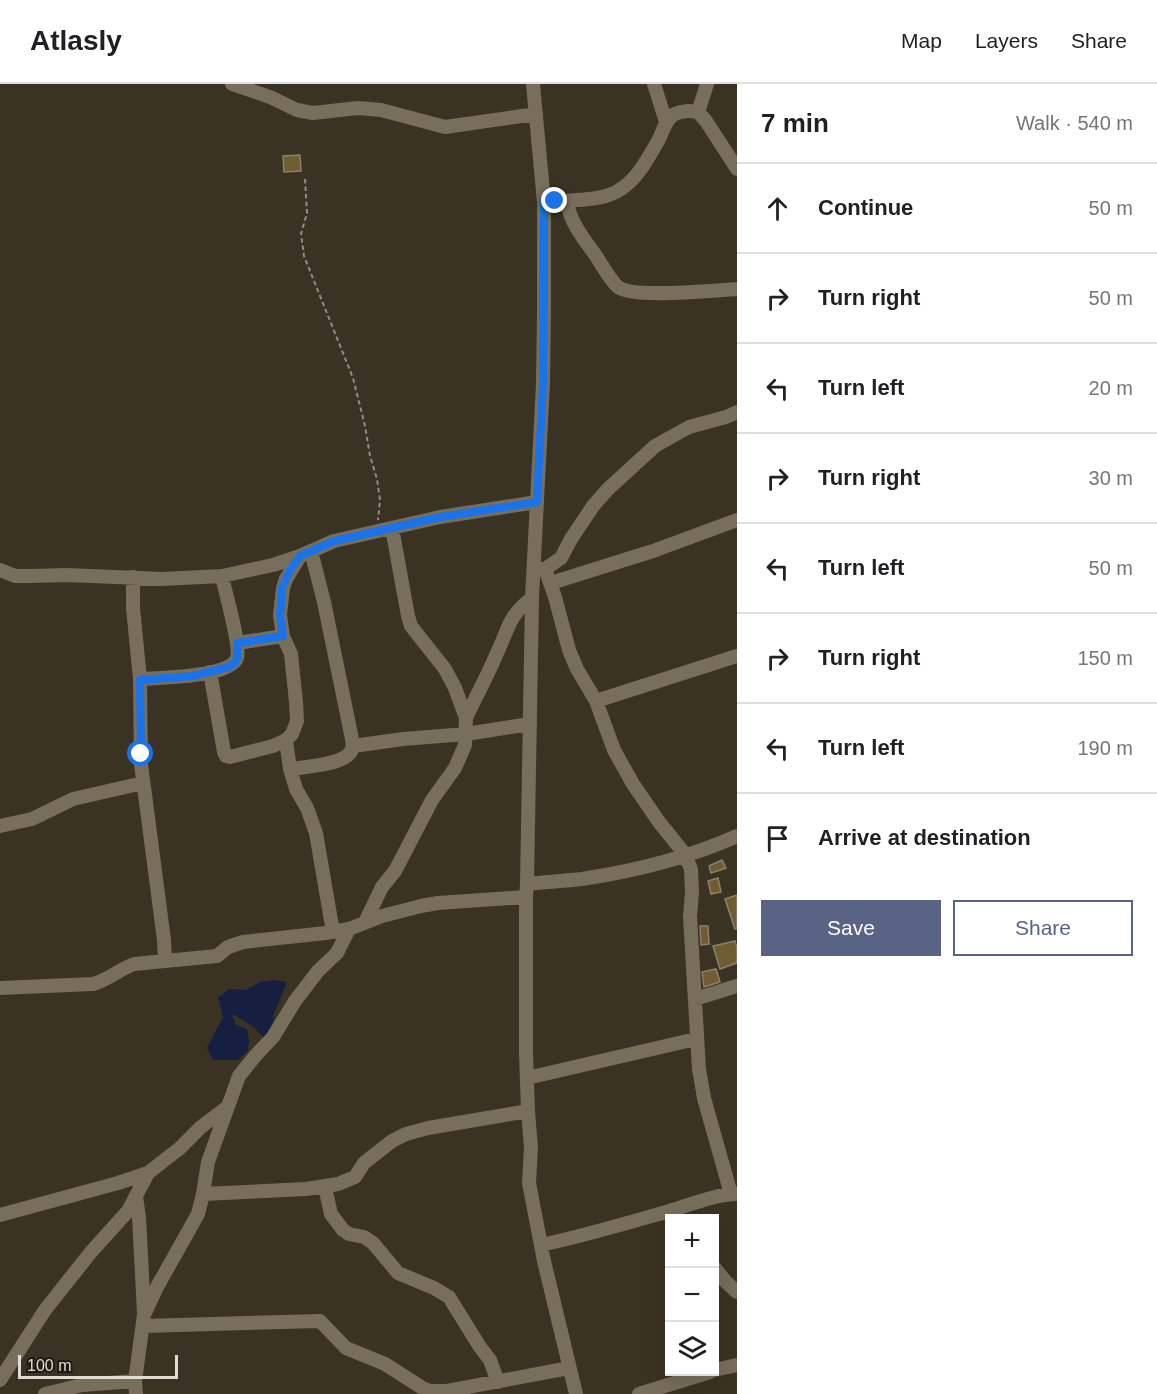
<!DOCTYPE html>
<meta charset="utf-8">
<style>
:root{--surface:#fff;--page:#f2f2f2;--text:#202124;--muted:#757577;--line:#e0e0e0;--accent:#596386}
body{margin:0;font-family:Arial,sans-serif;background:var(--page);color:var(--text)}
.controls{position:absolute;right:18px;bottom:18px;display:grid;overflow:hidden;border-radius:0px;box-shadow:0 6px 24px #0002}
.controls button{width:54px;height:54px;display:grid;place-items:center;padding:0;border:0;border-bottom:2px solid var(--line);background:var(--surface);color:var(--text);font:30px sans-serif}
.scale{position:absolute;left:18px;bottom:15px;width:160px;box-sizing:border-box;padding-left:6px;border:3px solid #e1dcd3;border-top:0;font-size:16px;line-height:21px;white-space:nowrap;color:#e1dcd3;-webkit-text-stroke:4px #1e1a13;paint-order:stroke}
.stop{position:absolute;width:18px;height:18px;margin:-14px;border:4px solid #1a73e8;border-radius:50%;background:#fff}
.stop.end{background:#1a73e8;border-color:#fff;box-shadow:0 2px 6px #0008}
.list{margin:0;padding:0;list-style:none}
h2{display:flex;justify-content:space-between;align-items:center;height:78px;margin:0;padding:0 24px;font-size:26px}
h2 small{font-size:20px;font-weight:400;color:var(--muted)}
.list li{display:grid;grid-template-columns:39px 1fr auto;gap:18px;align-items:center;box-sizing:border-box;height:90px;padding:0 24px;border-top:2px solid var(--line)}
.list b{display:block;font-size:22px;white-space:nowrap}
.list em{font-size:20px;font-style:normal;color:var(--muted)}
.actions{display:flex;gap:12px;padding:18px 24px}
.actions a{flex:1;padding:14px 0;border:2px solid var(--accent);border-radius:0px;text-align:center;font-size:21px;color:var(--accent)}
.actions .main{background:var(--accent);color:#fff}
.icon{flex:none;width:33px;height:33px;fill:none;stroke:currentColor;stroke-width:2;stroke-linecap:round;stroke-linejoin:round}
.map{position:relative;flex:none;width:737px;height:1310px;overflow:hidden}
header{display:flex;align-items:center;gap:36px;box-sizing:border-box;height:84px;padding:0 30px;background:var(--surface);border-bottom:2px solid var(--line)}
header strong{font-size:28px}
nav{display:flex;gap:33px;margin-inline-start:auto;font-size:21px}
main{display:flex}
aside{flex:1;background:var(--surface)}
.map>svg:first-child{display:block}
.water{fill:#171f41}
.building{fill:#715c32;stroke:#8b816f;stroke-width:1.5}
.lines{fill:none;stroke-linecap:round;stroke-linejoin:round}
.path{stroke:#938c80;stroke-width:2;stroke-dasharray:4.5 3;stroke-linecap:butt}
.minor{stroke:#776e5c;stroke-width:14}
.route{stroke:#1a73e8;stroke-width:8}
</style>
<header>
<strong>Atlasly</strong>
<nav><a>Map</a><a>Layers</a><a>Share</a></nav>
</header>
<main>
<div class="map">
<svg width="737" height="1310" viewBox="0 0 737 1310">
<rect width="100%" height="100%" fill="#3a3222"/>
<!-- water -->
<path class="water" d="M273,896L287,898L274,930L272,944L264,954C255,943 245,937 232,930L236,941L247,945L249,956L248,967L238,976H213L207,964L223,933L218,914L229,905L246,906L260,898Z"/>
<!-- building -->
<path class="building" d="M300,71L301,87L284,88L283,72Z
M722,776L726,784L711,789L709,782Z
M718,794L721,808L711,810L708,797Z
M737,811V845H735L725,815Z
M700,842H708L709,860L701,861Z
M735,857L737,864V879L720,885L713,862Z
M716,885L720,898L704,903L702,888Z"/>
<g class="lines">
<!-- path -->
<path class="path" d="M305,95L307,129L301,150L304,172L353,294L365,342L370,372L377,395L380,416L378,436"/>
<!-- minor -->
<path class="minor" d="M232,0L270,13L297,26L313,29L358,24L381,26L445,43L536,30
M533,0L544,118V228L543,300L532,514L527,800L526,813V969L528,1027L531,1063L529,1099L544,1177L576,1310
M654,0L666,38
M698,28L707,0
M566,117C584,115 605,116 621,105C638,94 648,74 658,57C663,48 665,35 675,30C683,26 690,27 698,28L706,37L737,85
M544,118L566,117C572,140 580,150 594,169C601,179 609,195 618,203C633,215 715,206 737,205
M537,485H545L561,474L571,455L593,422L608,405L655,362L689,343L726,333L737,328
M545,485L555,513L569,566L577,585L596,617L614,666L633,700L659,738L684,769L691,785L692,809L690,832L699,985L704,1014L731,1110
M0,486L15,492H30L67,491L162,495L222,492L273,481L300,472L334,457L440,433L537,418
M133,493V524L140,595L141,680L164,856L165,877
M551,499L653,467L737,436
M238,559L283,552
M210,588L224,668L226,672L230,673L273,662L286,656L292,650L297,637L296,618L291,570L283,552L280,531L283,504L286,495L300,472
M140,595C159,594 230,593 237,574C241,561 225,508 222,492
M596,617L737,572
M466,634C476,612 488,591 497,569C509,544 508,532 532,514
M286,656L290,685L296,705L307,724L316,749L333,848
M353,662L403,655L466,650L530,640
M290,685C304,683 341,681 350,669C353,665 353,660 352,655L324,518L311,467
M0,742L32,735L73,715L143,699
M527,800C545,798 564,797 582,795C635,787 688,774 737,752
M365,838L382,803L395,787L432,716L455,684L465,661L466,634L455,604L445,585L411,542L408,532L392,444
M0,904L93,900C108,896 120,885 134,880L217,872L228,863L243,858L326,849L349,845L382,832L421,822L438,819L526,813
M695,915L737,902
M527,994L696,955
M325,1103L331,1130L343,1146L349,1150L364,1153L373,1159L398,1189L434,1204L449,1213L480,1263L490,1276L498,1298
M203,1110L306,1105L338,1100L355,1093L364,1079L392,1057L406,1050L428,1044L528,1027
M136,1112L139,1133L144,1229
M0,1131L118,1099L148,1089L180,1064L201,1043L226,1024
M541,1161C583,1152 624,1140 666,1128C687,1122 715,1110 737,1110
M714,1183L726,1198L737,1208
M143,1242L320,1237L346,1264L385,1280L424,1305L430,1307H447L569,1284
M714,1286L737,1281
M0,1296L45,1226L91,1168L128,1127L148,1089
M45,1310L82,1301L135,1297
M136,1310L135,1297L144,1231L157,1203L198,1130L203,1110L208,1078L239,992L256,971L273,953L295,917L318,887L337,869L349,845
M639,1310L710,1288"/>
</g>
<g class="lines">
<!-- route -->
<path class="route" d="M141,670L140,596L192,592L225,584L234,580L237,574V559L283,552L280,531L282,504L290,486L300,472L334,457L440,433L537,418L543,300L544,118L555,117"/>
</g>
</svg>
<div class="controls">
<button>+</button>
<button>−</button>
<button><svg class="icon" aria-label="layers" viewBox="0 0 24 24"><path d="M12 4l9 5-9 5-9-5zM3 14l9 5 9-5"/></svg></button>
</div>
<div class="scale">100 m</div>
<div class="stop" style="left:141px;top:670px"></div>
<div class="stop end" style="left:555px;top:117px"></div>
</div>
<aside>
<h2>7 min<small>Walk · 540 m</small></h2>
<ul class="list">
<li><svg class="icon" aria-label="ahead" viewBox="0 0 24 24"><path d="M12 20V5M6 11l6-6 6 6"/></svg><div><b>Continue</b></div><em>50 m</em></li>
<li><svg class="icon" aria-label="right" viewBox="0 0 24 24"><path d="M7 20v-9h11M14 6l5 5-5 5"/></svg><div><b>Turn right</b></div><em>50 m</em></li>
<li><svg class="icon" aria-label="left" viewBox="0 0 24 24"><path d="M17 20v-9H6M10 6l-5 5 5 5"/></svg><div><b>Turn left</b></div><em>20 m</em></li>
<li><svg class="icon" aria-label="right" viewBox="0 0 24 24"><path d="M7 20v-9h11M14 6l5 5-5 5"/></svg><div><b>Turn right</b></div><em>30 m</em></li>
<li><svg class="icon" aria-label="left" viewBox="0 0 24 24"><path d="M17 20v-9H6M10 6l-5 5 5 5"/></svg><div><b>Turn left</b></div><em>50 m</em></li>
<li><svg class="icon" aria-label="right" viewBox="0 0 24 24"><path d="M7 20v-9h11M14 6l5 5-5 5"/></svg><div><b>Turn right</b></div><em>150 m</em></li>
<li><svg class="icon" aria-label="left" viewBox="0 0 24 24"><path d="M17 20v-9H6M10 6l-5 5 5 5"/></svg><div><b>Turn left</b></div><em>190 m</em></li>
<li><svg class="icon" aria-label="arrive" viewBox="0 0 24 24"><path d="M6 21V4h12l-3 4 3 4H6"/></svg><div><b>Arrive at destination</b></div></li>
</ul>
<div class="actions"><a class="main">Save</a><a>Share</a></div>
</aside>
</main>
